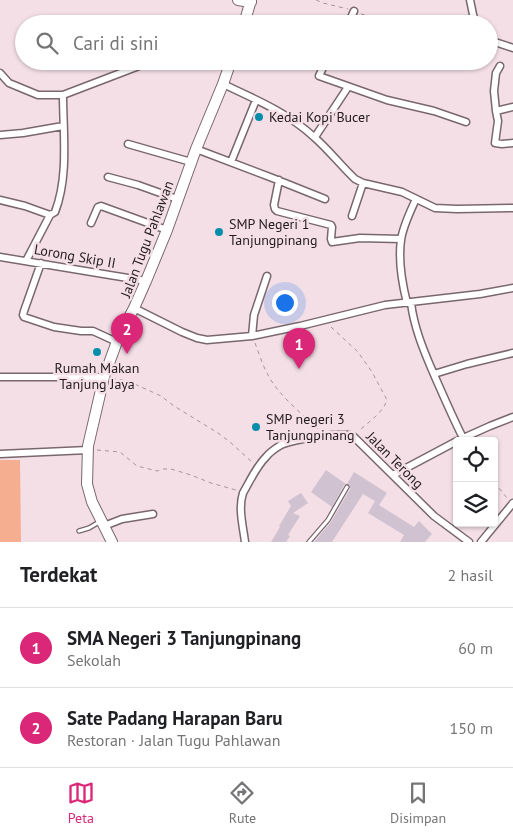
<!DOCTYPE html>
<html lang="id">
<meta charset="utf-8">
<style>
:root{--surface:#fff;--page:#f6f6f6;--text:#202124;--muted:#757577;--line:#e0e0e0;--accent:#db2777}
body{margin:0;font-family:"PT Sans",sans-serif;background:var(--page);color:var(--text)}
.controls{position:absolute;right:15px;bottom:15px;display:grid;overflow:hidden;border-radius:5px;box-shadow:0 1px 4px #0004}
.controls button{width:45px;height:45px;display:grid;place-items:center;padding:0;border:0;border-bottom:1px solid var(--line);background:var(--surface);color:var(--text);font:25px sans-serif}
.you{position:absolute;left:284px;top:302px;width:18px;height:18px;margin:-12px;border:4px solid #fff;border-radius:50%;background:#1a73e8;box-shadow:0 0 0 8px #1a73e833}
.badge{display:grid;place-items:center;width:32px;height:32px;border-radius:50%;background:var(--accent);color:#fff;font-size:16px;font-weight:700}
.pin{position:absolute;translate:-50% -41px;filter:drop-shadow(0 1px 2px #0008)}
.pin::after{content:'';position:absolute;top:26px;width:18px;height:15px;background:inherit;clip-path:polygon(0 0,100% 0,50% 100%)}
.list{margin:0;padding:0;list-style:none}
h2{display:flex;justify-content:space-between;align-items:center;height:65px;margin:0;padding:0 20px;font-size:21px}
h2 small{font-size:16px;font-weight:400;color:var(--muted)}
.list li{display:grid;grid-template-columns:32px 1fr auto;gap:15px;align-items:center;box-sizing:border-box;height:80px;padding:0 20px;border-top:1px solid var(--line)}
.list b{display:block;font-size:19px;white-space:nowrap}
.list p{margin:0;font-size:16px;white-space:nowrap;color:var(--muted)}
.list em{font-size:16px;font-style:normal;color:var(--muted)}
.icon{flex:none;width:28px;height:28px;fill:none;stroke:currentColor;stroke-width:2;stroke-linecap:round;stroke-linejoin:round}
.map{position:relative;flex:none;width:513px;height:542px;overflow:hidden}
.search{position:absolute;background:var(--surface);box-shadow:0 1px 4px #0004;left:15px;right:15px;top:15px;height:55px;display:flex;align-items:center;gap:12px;box-sizing:border-box;padding:0 18px;border-radius:28px;color:var(--muted);font-size:19px}
.sheet{height:225px;background:var(--surface)}
nav{display:flex;justify-content:space-around;align-items:center;box-sizing:border-box;height:70px;border-top:1px solid var(--line);background:var(--surface);font-size:14px;color:var(--muted)}
nav a{display:grid;justify-items:center;gap:2px}
nav .on{color:var(--accent)}
.map>svg:first-child{display:block}
.green{fill:#f5ae8f}
.building{fill:#d0c2d1}
.lines{fill:none;stroke-linecap:round;stroke-linejoin:round}
.service-casing{stroke:#79676e;stroke-width:5.5}
.minor-casing{stroke:#79676e;stroke-width:9}
.primary-casing{stroke:#79676e;stroke-width:12}
.path{stroke:#a5959b;stroke-width:1;stroke-dasharray:4 4;stroke-linecap:butt}
.service{stroke:#fff;stroke-width:3}
.minor{stroke:#fff;stroke-width:6}
.primary{stroke:#fff;stroke-width:10}
.poi-dot{fill:#058dac;stroke:#f4dfe7;stroke-width:2}
.labels{text-anchor:middle;dominant-baseline:central;stroke-width:5;stroke-linejoin:round;paint-order:stroke}
.poi-label{font-size:14px;fill:#221b1e;stroke:#f4dfe7;text-anchor:start}
.street-label{font-size:14px;fill:#221b1e;stroke:#f4dfe7}
</style>
<div class="map">
<svg width="513" height="542" viewBox="0 0 513 542">
<rect width="100%" height="100%" fill="#f4dfe7"/>
<!-- green -->
<path class="green" d="M0,460H20L21,542H0Z"/>
<!-- building -->
<path class="building" d="M326,470L346,484L344,485L332,507L311,492Z
M354,472L387,493L379,505L414,527L419,521L432,534L425,542H400L404,535L368,513L375,501L363,494L332,542H314L331,522L350,489V485L347,484Z
M301,493L308,503L293,513L300,516L288,535L290,536L286,542H271L280,527L279,526L291,506L288,501Z"/>
<g class="lines">
<!-- service casing -->
<g class="service-casing">
<path id="service" d="M79,531L89,528L101,521
M309,542L328,520L347,487"/>
</g>
<!-- minor casing -->
<g class="minor-casing">
<path id="minor" d="M470,0L475,24
M348,24L354,11
M489,40L513,48
M326,61L319,76L387,100L434,111L466,122
M500,66L496,73L494,91L496,111L498,121L495,143L502,144L513,143
M0,73L9,83L38,95H63L152,61
M223,84C255,99 288,113 314,137C329,150 341,166 355,179L363,183L402,192L435,208L457,209L513,208
M496,111L513,107
M0,135L23,133L63,126
M315,137L348,87
M128,144L191,162
M196,149L275,179L325,199
M231,162L256,100
M108,177L138,185L177,199
M279,180L274,205L275,209L277,211L331,225L332,227L331,239L332,242L360,238L401,239
M0,200L25,206L50,215
M352,216L363,183
M91,223L98,207L101,206L167,230
M0,257L146,281
M26,261L50,215L55,212C69,176 63,132 63,95
M41,263L24,311L23,315L24,317L54,327L81,331H93L117,342
M407,303C402,283 398,261 401,240C403,226 410,212 416,199
M411,303C414,327 423,349 432,370C442,393 452,416 463,438
M134,308L182,332L197,338L207,340L252,336L300,326L385,305L480,294L513,288
M252,336L254,315L267,276
M434,374L467,364L513,353
M0,377H104
M461,439L490,426L513,417
M0,454L88,450
M393,475L457,441
M104,526L122,519L153,514
M245,542C243,526 238,508 243,493C250,481 256,467 266,457C269,453 276,448 281,445C294,439 340,432 353,436L434,516L469,542
M481,542L513,503"/>
</g>
<!-- primary casing -->
<g class="primary-casing">
<path id="primary" d="M238,0L251,2
M244,24L251,0
M112,542L92,502L87,484L88,446L104,377L119,336L134,308L146,281L167,230L196,149L223,84L231,61"/>
</g>
<!-- path -->
<path class="path" d="M316,0L323,3L348,9
M361,14L386,21L399,23L407,21L428,22L434,24
M331,327L358,352L372,372L387,400C383,413 368,422 359,431
M255,343C259,353 262,364 267,373C276,393 302,414 318,429
M112,378L128,381L161,396L174,406L218,433L230,442L252,462
M97,450L120,452L137,466L157,471L164,469H171L191,475L211,483L236,490
M494,482L507,498"/>
<!-- service -->
<use href="#service" class="service"/>
<!-- minor -->
<use href="#minor" class="minor"/>
<!-- primary -->
<use href="#primary" class="primary"/>
</g>
<!-- markers -->
<g class="poi-dot">
<circle cx="259" cy="117" r="5"/>
<circle cx="219" cy="232" r="5"/>
<circle cx="97" cy="352" r="5"/>
<circle cx="256" cy="427" r="5"/>
</g>
<g class="labels">
<!-- poi labels -->
<g class="poi-label">
<text x="269" y="117">Kedai Kopi Bucer</text>
<text x="229" y="224">SMP Negeri 1<tspan x="229" dy="16">Tanjungpinang</tspan></text>
<text x="97" y="368" text-anchor="middle">Rumah Makan<tspan x="97" dy="16">Tanjung Jaya</tspan></text>
<text x="266" y="419">SMP negeri 3<tspan x="266" dy="16">Tanjungpinang</tspan></text>
</g>
<!-- street labels -->
<g class="street-label">
<text transform="translate(147 239) rotate(-69)">Jalan Tugu Pahlawan</text>
<text transform="translate(75 256) rotate(10)">Lorong Skip II</text>
<text transform="translate(395 460) rotate(45)">Jalan Terong</text>
</g>
</g>
</svg>
<div class="controls">
<button><svg class="icon" aria-label="locate" viewBox="0 0 24 24"><circle cx="12" cy="12" r="6"/><path d="M12 2v4M12 18v4M2 12h4M18 12h4"/></svg></button>
<button><svg class="icon" aria-label="layers" viewBox="0 0 24 24"><path d="M12 4l9 5-9 5-9-5zM3 14l9 5 9-5"/></svg></button>
</div>
<div class="you"></div>
<div class="pin badge" style="left:299px;top:369px">1</div>
<div class="pin badge" style="left:127px;top:354px">2</div>
<div class="search"><svg class="icon" aria-label="search" viewBox="0 0 24 24"><circle cx="10" cy="10" r="6"/><path d="M15 15l6 6"/></svg>Cari di sini</div>
</div>
<section class="sheet">
<h2>Terdekat<small>2 hasil</small></h2>
<ul class="list">
<li><span class="badge">1</span><div><b>SMA Negeri 3 Tanjungpinang</b><p>Sekolah</p></div><em>60 m</em></li>
<li><span class="badge">2</span><div><b>Sate Padang Harapan Baru</b><p>Restoran · Jalan Tugu Pahlawan</p></div><em>150 m</em></li>
</ul>
</section>
<nav>
<a class="on"><svg class="icon" aria-label="map" viewBox="0 0 24 24"><path d="M3 6l6-2 6 2 6-2v14l-6 2-6-2-6 2zM9 4v14M15 6v14"/></svg>Peta</a>
<a><svg class="icon" aria-label="directions" viewBox="0 0 24 24"><path d="M12 3l9 9-9 9-9-9zM9 14v-3h6M13 9l2 2-2 2"/></svg>Rute</a>
<a><svg class="icon" aria-label="saved" viewBox="0 0 24 24"><path d="M7 4h10v16l-5-4-5 4z"/></svg>Disimpan</a>
</nav>
